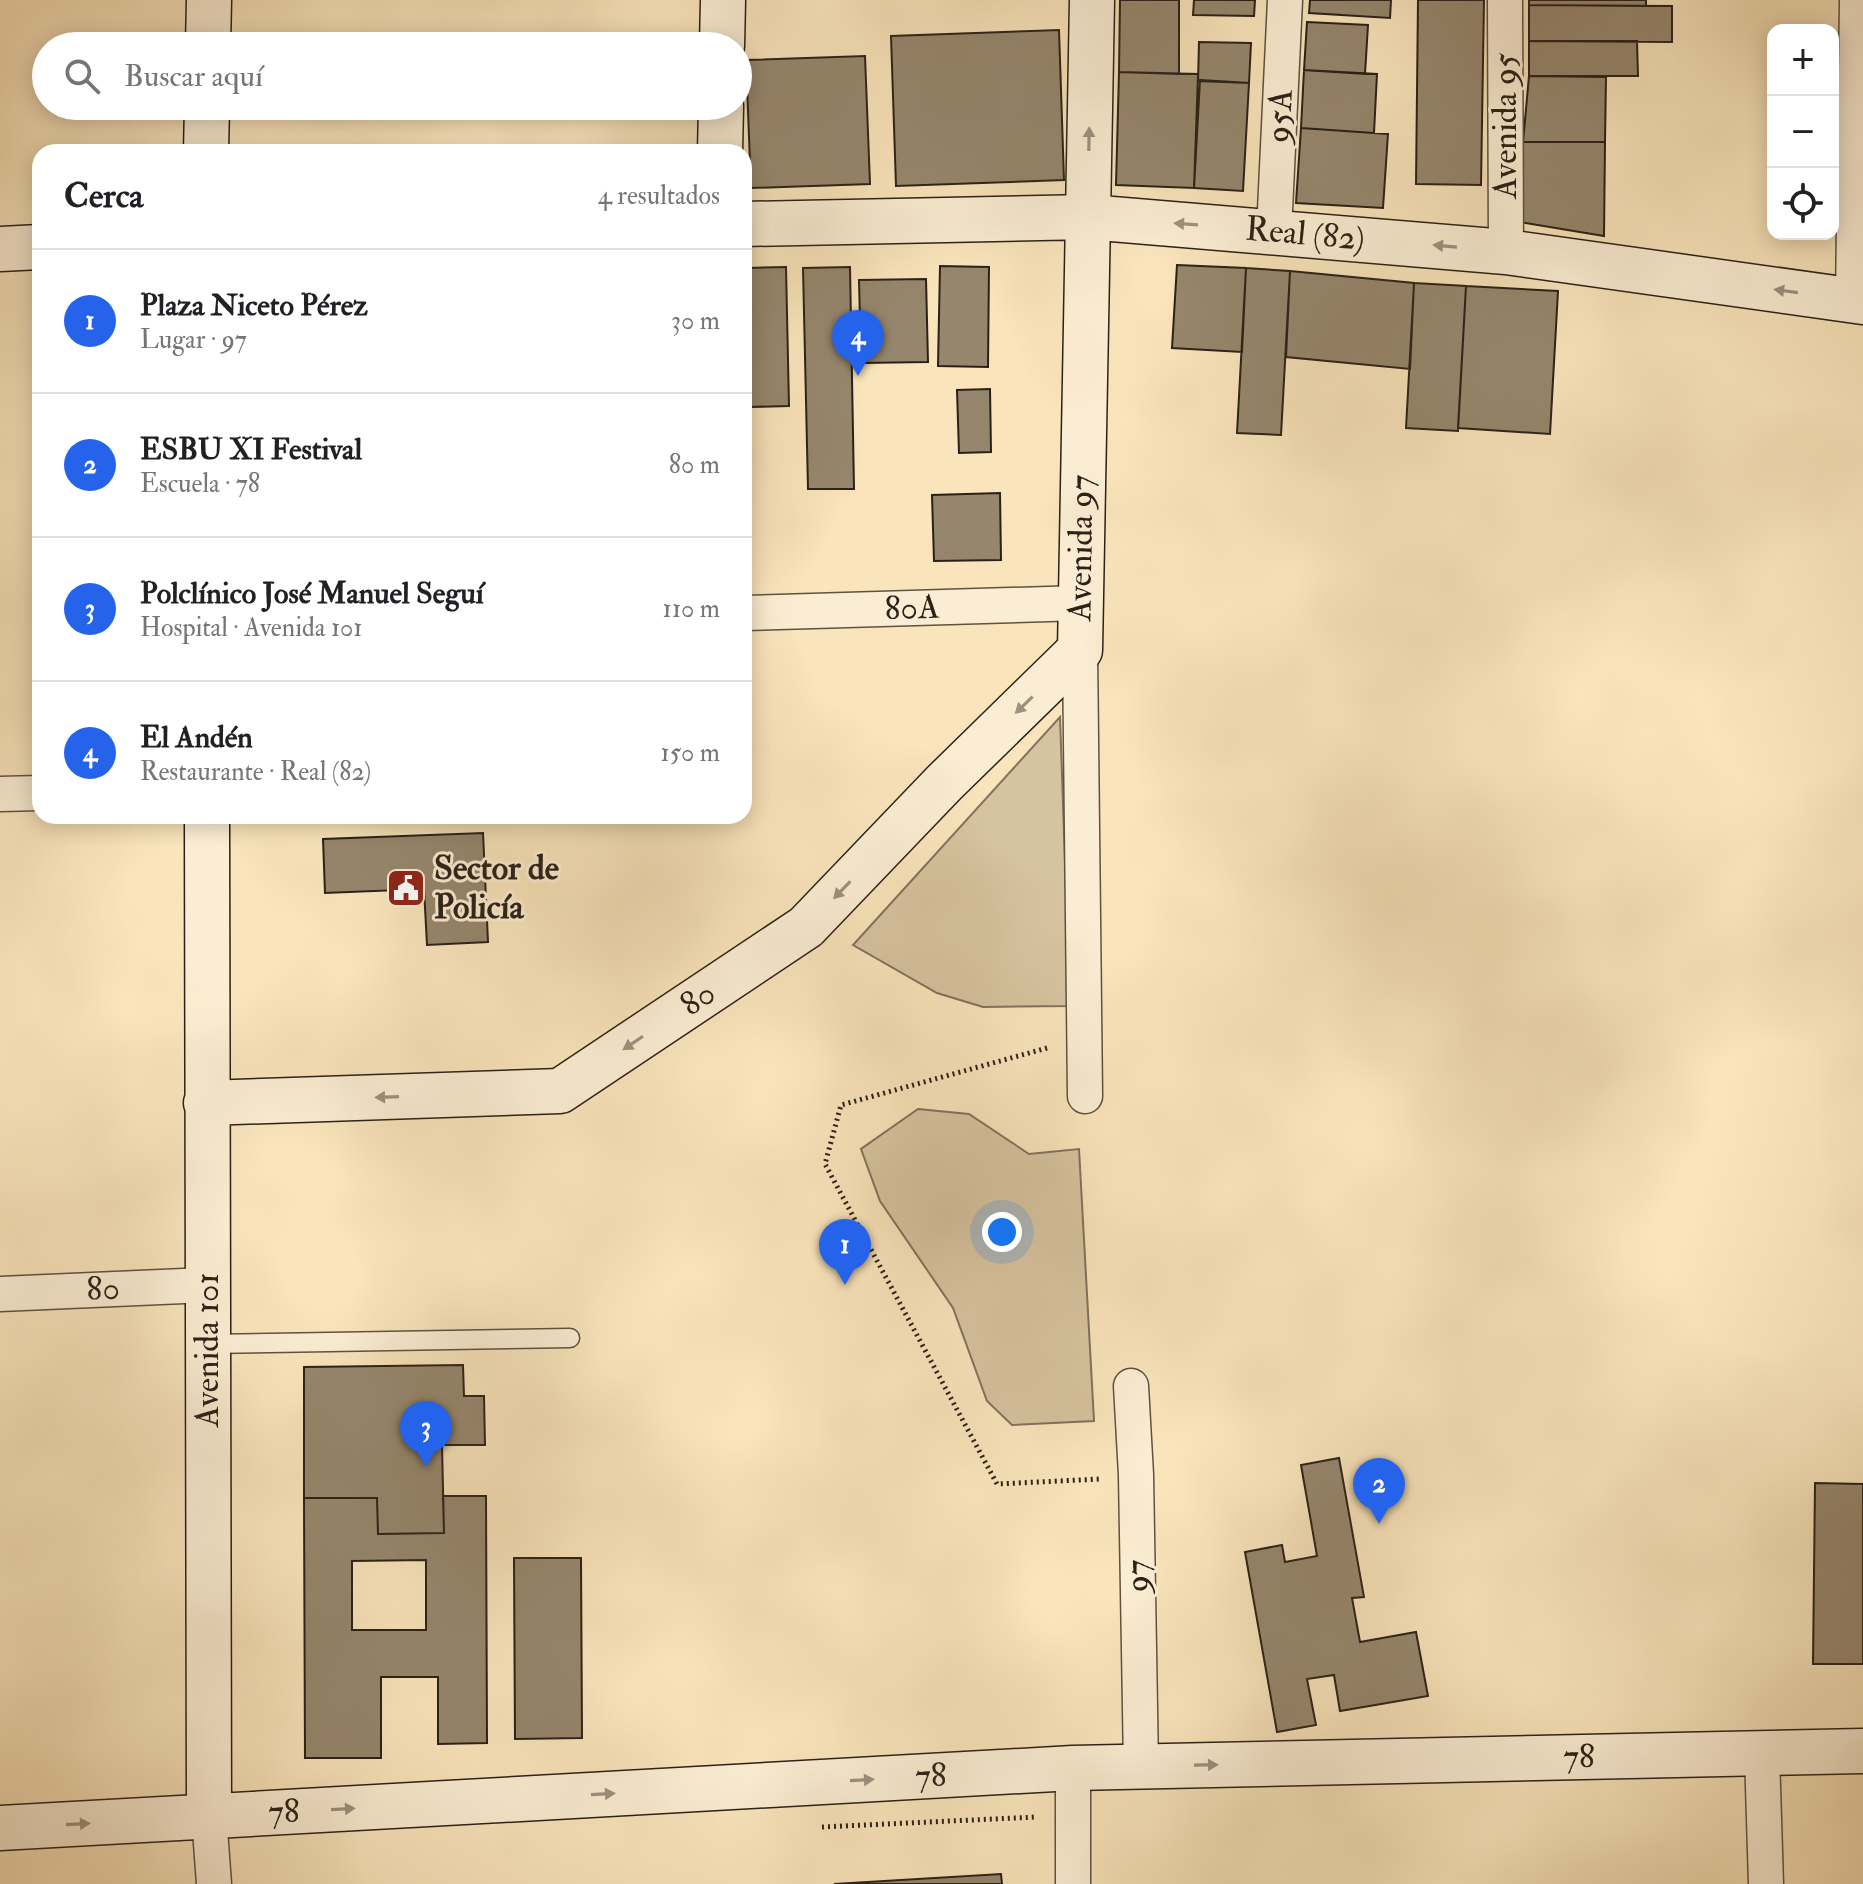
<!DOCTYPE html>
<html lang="es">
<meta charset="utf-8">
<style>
:root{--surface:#fff;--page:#f6f6f6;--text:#202124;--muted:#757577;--line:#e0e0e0;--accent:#2563eb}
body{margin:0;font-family:"IM FELL Double Pica",serif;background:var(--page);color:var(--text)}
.controls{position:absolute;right:24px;top:24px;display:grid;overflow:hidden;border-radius:16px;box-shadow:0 4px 20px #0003}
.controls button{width:72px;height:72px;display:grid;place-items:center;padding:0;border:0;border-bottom:2px solid var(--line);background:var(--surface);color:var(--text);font:40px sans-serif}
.you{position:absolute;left:1002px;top:1232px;width:28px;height:28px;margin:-20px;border:6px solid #fff;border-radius:50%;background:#1a73e8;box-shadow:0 0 0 12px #1a73e833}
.badge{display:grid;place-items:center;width:52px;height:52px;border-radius:50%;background:var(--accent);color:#fff;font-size:26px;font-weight:700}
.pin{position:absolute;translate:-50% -66px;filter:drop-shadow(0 2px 4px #0008)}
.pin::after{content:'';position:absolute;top:42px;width:28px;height:24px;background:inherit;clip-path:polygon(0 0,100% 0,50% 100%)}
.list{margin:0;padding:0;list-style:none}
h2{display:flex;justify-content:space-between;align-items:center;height:104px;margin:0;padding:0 32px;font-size:34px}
h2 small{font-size:26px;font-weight:400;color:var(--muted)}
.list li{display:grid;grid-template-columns:52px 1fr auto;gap:24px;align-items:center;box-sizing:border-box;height:144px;padding:0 32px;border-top:2px solid var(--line)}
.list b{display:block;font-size:30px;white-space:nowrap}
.list p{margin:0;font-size:26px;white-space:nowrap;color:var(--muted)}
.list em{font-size:26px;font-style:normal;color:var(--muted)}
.icon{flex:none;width:44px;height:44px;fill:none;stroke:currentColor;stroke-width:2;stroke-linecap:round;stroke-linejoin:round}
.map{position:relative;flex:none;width:1863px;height:1884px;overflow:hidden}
.search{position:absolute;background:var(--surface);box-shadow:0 4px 20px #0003;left:32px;top:32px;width:720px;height:88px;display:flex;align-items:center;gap:20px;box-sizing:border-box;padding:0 28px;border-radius:44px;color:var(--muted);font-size:30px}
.panel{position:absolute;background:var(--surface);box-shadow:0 4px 20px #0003;left:32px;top:144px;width:720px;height:680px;border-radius:24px}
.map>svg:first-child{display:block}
.green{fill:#d6c39f;stroke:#80725c;stroke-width:2}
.building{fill:#96866d;stroke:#2a2118;stroke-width:2;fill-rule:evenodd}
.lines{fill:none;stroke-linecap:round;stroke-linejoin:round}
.lane-casing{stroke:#5e5241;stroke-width:21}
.street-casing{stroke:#5e5241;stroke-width:37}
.secondary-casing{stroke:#2a2118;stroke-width:47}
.path{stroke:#2a2118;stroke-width:5;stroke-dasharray:2 4;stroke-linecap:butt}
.lane{stroke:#fbedd3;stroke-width:18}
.street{stroke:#fbedd3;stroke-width:34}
.secondary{stroke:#fbedd3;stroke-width:44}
.oneway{fill:#9d917f}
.labels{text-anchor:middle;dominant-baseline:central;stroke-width:6;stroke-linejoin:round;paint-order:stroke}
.street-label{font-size:34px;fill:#2a2118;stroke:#fbedd3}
.poi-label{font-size:34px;font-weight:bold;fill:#2a2118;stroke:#fbedd3;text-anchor:start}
</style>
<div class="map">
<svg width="1863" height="1884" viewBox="0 0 1863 1884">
<rect width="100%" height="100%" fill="#f9e4bb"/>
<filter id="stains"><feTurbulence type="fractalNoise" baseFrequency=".0025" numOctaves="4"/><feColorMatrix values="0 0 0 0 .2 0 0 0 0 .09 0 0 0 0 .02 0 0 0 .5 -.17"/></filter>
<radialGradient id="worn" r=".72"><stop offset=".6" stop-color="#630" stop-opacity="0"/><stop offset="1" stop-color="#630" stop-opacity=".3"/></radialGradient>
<!-- green -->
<path class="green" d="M1060,717L1070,1006L983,1007L937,993L853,945Z
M918,1109L969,1114L1029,1154L1079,1149L1094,1421L1012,1425L987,1401L953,1308L880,1201L861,1149Z"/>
<!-- building -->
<path class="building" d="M1120,0H1179V74L1119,72Z
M1194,0H1255L1254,16L1193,15Z
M1310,0H1391L1390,18L1309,13Z
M1418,0H1484L1481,185L1416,184Z
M1529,0H1646V6L1529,5Z
M1529,5L1672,6V42L1529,41Z
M1307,22L1368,25L1365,74L1304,70Z
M1059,30L1064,180L896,186L891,36Z
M1529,41H1637L1638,76H1529Z
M1199,42L1251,43L1249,83L1198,81Z
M865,56L870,184L751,188L746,60Z
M1304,70L1377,74L1374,133L1301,128Z
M1119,72L1198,74L1194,188L1116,185Z
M1529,76L1606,77L1605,142H1523Z
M1200,80L1249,83L1243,191L1194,188Z
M1301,128L1388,134L1383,208L1296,203Z
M1523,142H1605L1604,236L1520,222Z
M1177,265L1246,268L1242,352L1172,348Z
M940,266L989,267L988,367L938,366Z
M786,267L789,406L749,407L747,268Z
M850,267L854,489H808L803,268Z
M1246,268L1290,271L1281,435L1237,433Z
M1290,271L1414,283L1410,369L1286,357Z
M926,279L928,362L861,363L859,280Z
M1414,283L1466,286L1458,431L1406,428Z
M1466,286L1558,291L1550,434L1458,428Z
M990,389L991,452L959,453L957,390Z
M1000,493L1001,560L934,561L932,495Z
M483,833L488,942L427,945L424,889L325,893L323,839Z
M463,1365L464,1396H484L485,1445H442L444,1533L378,1534L377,1498H304V1367Z
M1339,1458L1364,1597L1352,1598L1360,1642L1416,1632L1428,1696L1340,1711L1334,1675L1307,1679L1316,1725L1277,1732L1245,1552L1282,1545L1285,1562L1317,1556L1301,1465Z
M1815,1483L1863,1484V1664H1813Z
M443,1496H486L487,1743L438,1744V1677H381V1758H305L304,1498H377L378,1534L444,1533ZM426,1560V1630H352V1561Z
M514,1558H581L582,1738L515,1739Z
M1001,1874L1002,1884H834Z"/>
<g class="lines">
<!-- lane casing -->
<g class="lane-casing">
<path id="lane" d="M207,1344L570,1338"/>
</g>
<!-- street casing -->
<g class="street-casing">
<path id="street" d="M1505,0L1506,252
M1274,231L1285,0
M1853,300L1857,0
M744,613L1081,603
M1080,650L1085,1096
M0,794L40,793
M0,1294L207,1285
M1131,1386L1136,1475L1141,1766
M1762,1754L1766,1884
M1073,1768V1884
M209,1816L214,1884"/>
</g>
<!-- secondary casing -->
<g class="secondary-casing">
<path id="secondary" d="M208,46L209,0
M722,46L723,0
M206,152L207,106
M720,152L721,106
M744,224L1088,217L1506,252L1863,302
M0,249L40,247
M207,816L209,1816
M206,1103L560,1091L806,927L944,783L1080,650L1092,0
M0,1828L1073,1768L1863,1751"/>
</g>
<!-- path -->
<path class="path" d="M1047,1048L841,1105L825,1164L997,1484L1100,1479
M822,1827L1036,1817"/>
<!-- lane -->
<use href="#lane" class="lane"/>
<!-- street -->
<use href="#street" class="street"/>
<!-- secondary -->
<use href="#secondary" class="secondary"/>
</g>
<!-- one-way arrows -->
<defs><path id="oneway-solid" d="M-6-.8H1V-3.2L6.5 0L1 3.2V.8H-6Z" transform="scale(2)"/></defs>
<g class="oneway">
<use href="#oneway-solid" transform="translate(1089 139) rotate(-89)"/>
<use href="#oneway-solid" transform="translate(1186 224) rotate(-176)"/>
<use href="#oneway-solid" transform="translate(1445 246) rotate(-175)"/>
<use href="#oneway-solid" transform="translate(1786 291) rotate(-172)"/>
<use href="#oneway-solid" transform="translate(1024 705) rotate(136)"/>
<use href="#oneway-solid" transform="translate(842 890) rotate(134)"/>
<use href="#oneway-solid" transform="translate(633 1043) rotate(146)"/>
<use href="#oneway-solid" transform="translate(387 1097) rotate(178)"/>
<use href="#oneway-solid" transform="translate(1206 1765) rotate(-1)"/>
<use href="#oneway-solid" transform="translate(862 1780) rotate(-3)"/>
<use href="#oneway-solid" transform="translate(603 1794) rotate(-3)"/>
<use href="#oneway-solid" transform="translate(343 1809) rotate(-3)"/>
<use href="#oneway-solid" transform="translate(78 1824) rotate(-3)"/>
</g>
<!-- icons -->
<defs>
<g id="civic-square" transform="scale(2)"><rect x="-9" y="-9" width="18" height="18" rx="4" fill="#8f2418" stroke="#fbedd3"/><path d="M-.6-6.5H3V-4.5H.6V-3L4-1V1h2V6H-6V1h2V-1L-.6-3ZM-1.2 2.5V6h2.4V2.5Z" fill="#fff"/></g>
</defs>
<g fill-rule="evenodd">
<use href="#civic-square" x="406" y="888"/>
</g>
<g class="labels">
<!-- street labels -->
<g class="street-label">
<text transform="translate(1280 116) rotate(-87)">95A</text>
<text transform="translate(1505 126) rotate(-90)">Avenida 95</text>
<text transform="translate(1305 234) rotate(5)">Real (82)</text>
<text transform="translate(1081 548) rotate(-89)">Avenida 97</text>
<text transform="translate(912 608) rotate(-2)">80A</text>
<text transform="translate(698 999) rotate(-34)">80</text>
<text transform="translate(103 1289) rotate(-2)">80</text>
<text transform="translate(207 1350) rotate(-90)">Avenida 101</text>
<text transform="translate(1138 1576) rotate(-91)">97</text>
<text transform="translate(1579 1757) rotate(-1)">78</text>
<text transform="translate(931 1776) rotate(-3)">78</text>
<text transform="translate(284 1812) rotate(-3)">78</text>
</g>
<!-- poi labels -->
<g class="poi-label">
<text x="434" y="868">Sector de<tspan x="434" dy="39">Policía</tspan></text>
</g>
</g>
<rect width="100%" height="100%" filter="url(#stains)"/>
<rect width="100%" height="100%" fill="url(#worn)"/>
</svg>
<div class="controls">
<button>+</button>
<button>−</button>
<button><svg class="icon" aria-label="locate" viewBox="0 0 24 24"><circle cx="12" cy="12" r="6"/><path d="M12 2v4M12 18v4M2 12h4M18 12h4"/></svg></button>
</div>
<div class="you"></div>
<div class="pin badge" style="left:845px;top:1285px">1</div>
<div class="pin badge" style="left:1379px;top:1524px">2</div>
<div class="pin badge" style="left:426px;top:1467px">3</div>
<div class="pin badge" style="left:858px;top:376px">4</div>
<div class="search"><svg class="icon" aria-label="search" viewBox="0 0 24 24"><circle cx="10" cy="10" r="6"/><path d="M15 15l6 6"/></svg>Buscar aquí</div>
<section class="panel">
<h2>Cerca<small>4 resultados</small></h2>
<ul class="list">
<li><span class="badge">1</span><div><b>Plaza Niceto Pérez</b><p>Lugar · 97</p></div><em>30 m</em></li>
<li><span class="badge">2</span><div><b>ESBU XI Festival</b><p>Escuela · 78</p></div><em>80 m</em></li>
<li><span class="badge">3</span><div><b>Polclínico José Manuel Seguí</b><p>Hospital · Avenida 101</p></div><em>110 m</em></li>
<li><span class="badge">4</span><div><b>El Andén</b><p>Restaurante · Real (82)</p></div><em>150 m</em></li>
</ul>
</section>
</div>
